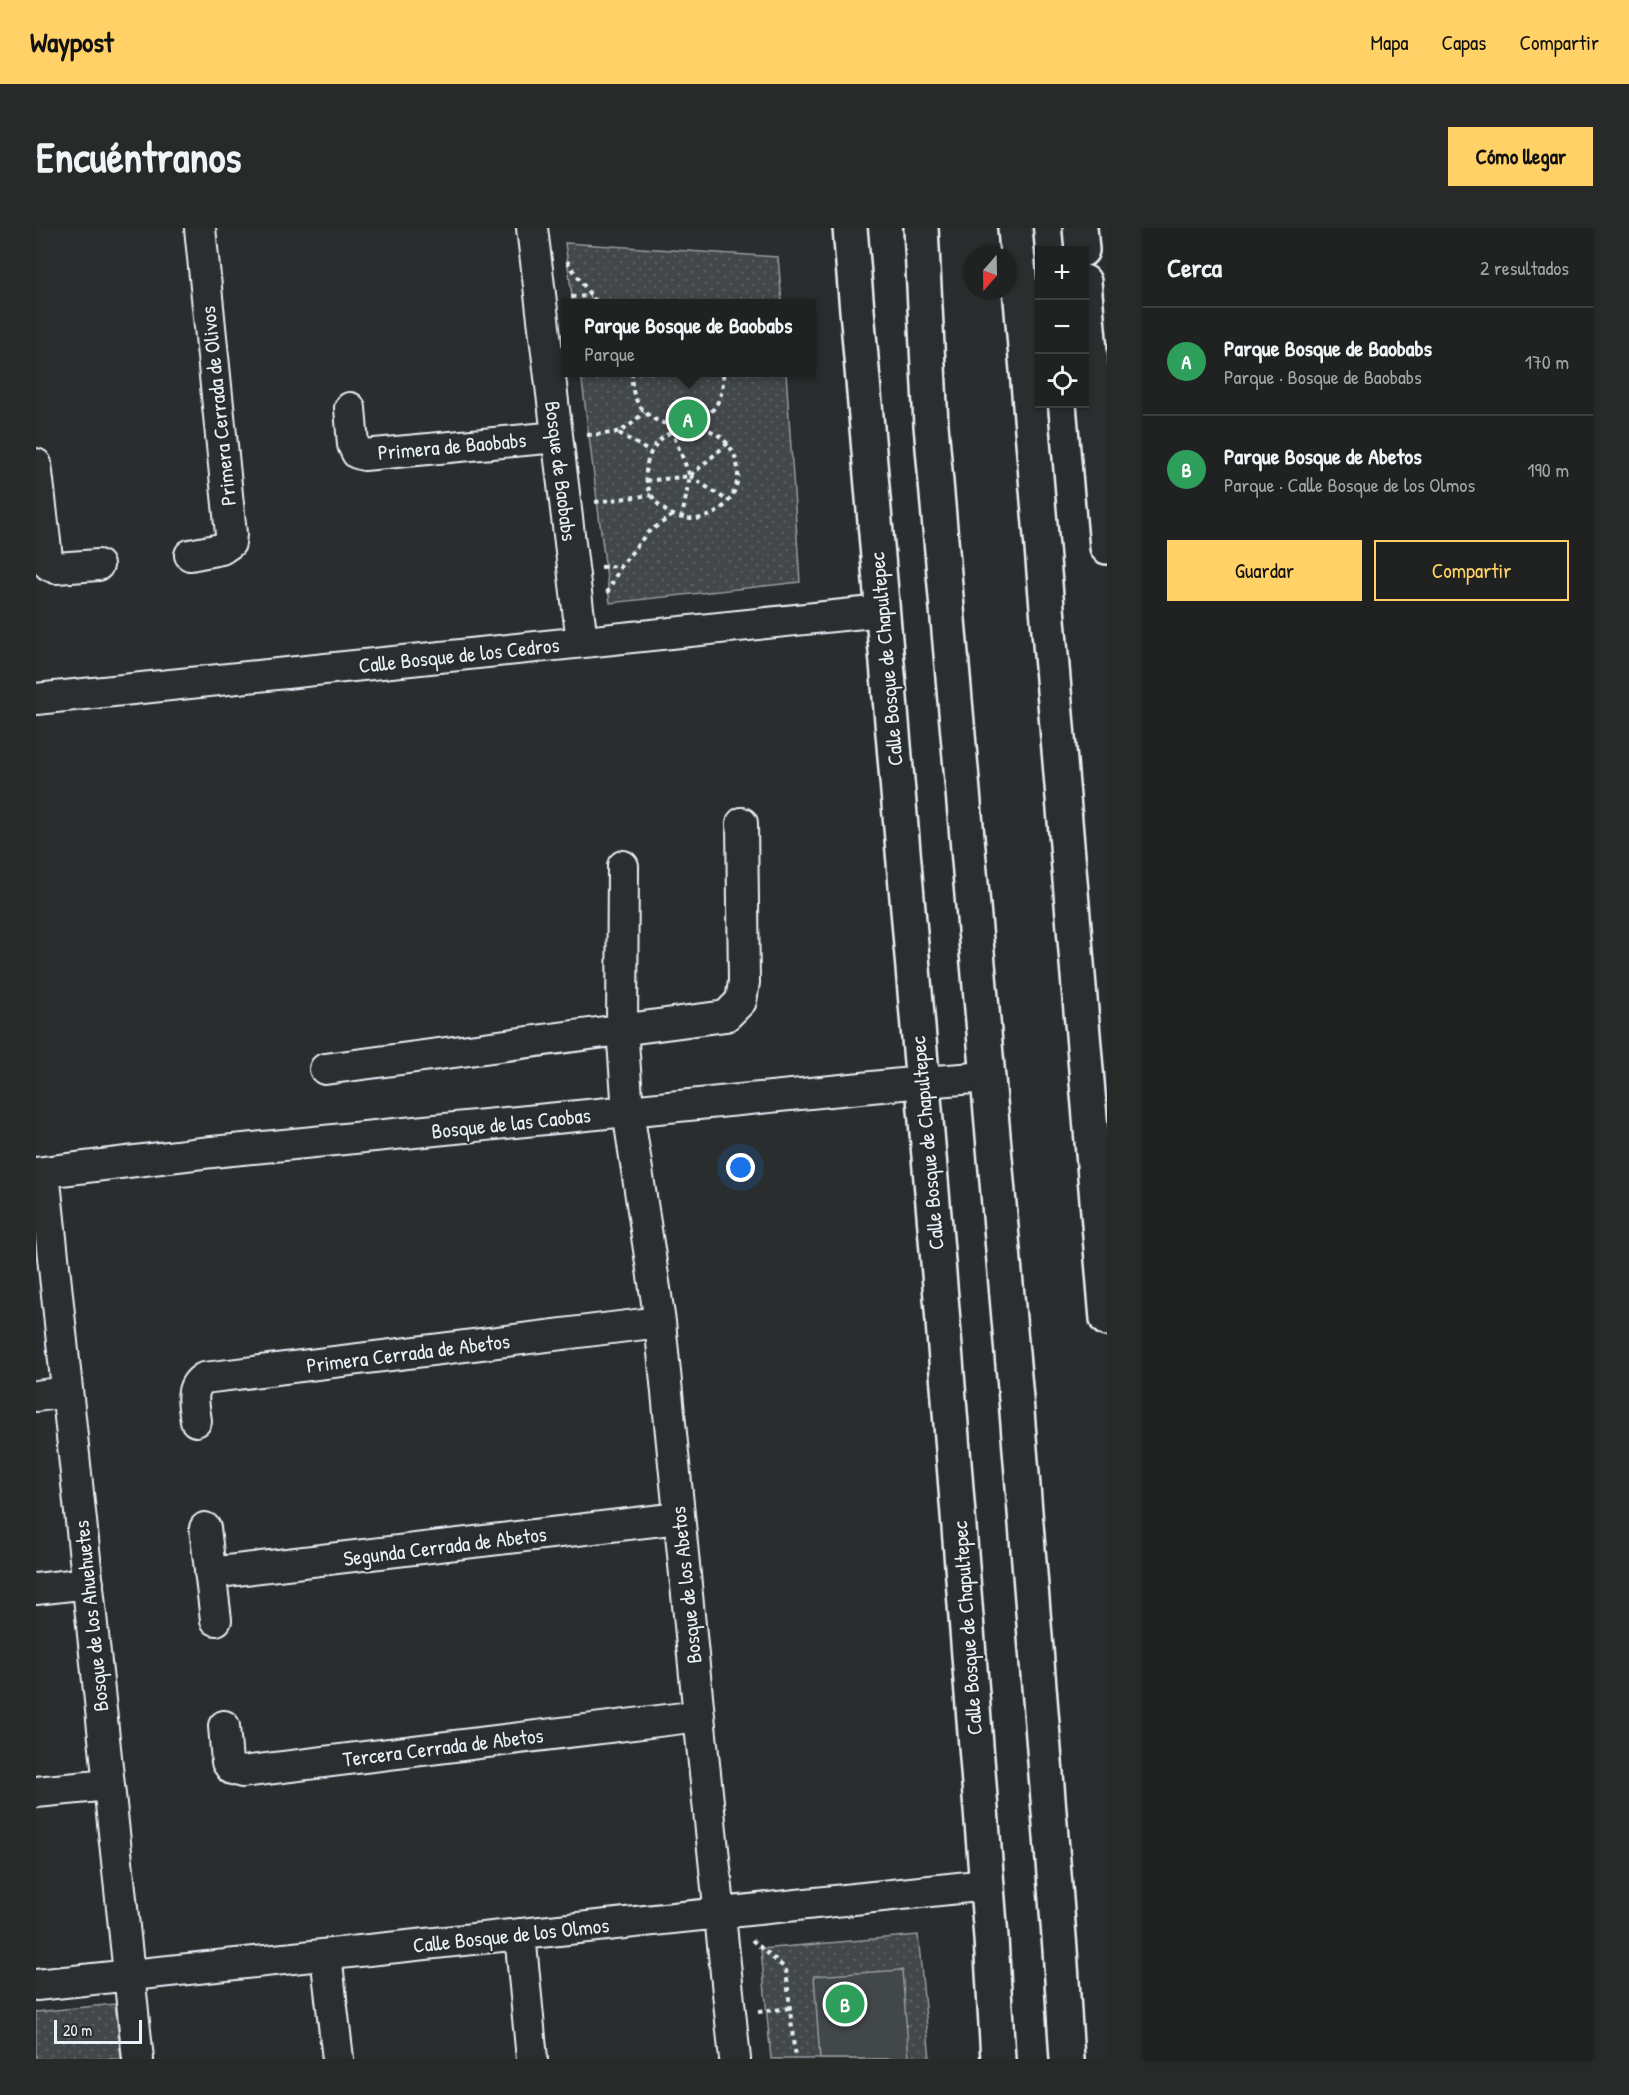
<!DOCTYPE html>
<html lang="es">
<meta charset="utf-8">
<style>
:root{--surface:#202222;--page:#282a2a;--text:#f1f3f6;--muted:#a2a4a5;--line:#3d3f40;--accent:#ffd166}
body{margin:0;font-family:"Patrick Hand",sans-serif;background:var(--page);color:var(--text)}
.controls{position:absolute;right:18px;top:18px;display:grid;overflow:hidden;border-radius:0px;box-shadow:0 2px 4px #0004}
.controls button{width:54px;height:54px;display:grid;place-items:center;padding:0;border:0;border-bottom:2px solid var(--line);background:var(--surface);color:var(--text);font:30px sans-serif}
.compass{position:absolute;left:927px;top:18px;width:54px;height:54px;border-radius:50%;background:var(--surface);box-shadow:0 2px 4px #0004;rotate:200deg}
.scale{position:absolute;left:18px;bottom:15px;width:88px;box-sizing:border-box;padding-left:6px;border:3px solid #e8f1f8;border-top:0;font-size:16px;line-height:21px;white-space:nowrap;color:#e8f1f8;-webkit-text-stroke:4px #2a2d2e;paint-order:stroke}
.you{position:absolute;left:705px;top:940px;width:21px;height:21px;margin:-15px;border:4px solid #fff;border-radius:50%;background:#1a73e8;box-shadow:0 0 0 9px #1a73e833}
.badge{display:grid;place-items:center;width:39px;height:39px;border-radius:50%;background:var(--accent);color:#fff;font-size:20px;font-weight:700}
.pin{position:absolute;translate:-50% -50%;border:3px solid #fff;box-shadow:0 2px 6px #0006}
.popup{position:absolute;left:525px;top:71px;width:255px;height:78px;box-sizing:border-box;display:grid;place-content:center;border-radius:0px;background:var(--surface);filter:drop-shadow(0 2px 4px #0005);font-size:20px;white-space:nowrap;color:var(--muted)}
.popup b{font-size:22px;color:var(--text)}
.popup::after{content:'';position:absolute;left:50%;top:100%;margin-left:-12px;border:12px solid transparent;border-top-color:var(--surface)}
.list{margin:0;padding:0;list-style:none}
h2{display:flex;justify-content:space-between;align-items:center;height:78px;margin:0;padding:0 24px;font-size:26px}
h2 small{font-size:20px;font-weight:400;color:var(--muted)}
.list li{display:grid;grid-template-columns:39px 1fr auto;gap:18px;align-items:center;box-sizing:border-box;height:108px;padding:0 24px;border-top:2px solid var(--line)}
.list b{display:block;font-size:22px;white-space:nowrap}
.list p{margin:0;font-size:20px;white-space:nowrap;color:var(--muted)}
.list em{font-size:20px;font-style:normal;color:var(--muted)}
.actions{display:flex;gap:12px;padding:18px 24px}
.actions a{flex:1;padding:14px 0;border:2px solid var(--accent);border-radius:0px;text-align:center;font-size:21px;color:var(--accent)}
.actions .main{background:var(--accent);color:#111}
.icon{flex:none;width:33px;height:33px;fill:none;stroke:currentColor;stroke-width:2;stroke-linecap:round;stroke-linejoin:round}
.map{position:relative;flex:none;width:1071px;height:1831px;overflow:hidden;border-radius:0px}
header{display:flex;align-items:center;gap:36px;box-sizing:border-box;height:84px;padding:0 30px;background:var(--accent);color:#111}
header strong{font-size:28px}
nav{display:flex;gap:33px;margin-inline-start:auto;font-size:21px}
.intro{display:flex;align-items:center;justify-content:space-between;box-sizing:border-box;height:144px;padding:0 36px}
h1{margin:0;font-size:42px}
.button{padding:15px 27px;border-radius:0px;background:var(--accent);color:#111;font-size:21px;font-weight:700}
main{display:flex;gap:36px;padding:0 36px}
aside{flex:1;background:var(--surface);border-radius:0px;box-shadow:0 2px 4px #0004}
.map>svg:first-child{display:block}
.park{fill:url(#park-dots);stroke:#959ca0;stroke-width:1.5}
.garden{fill:#424648;stroke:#959ca0;stroke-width:1.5}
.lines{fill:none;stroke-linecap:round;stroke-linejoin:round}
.minor-casing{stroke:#e8f1f8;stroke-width:34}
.major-casing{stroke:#e8f1f8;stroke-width:38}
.highway-casing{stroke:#e8f1f8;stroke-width:38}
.path{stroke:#e8f1f8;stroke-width:4;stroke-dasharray:4.5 4.5;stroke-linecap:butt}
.minor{stroke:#2a2d2e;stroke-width:30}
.major{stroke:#2a2d2e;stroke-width:33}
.highway{stroke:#2a2d2e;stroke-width:33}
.labels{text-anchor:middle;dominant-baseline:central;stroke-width:4.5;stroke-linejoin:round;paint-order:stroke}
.street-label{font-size:21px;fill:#e8f1f8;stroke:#2a2d2e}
</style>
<header>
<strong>Waypost</strong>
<nav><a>Mapa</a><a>Capas</a><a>Compartir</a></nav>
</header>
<div class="intro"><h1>Encuéntranos</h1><a class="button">Cómo llegar</a></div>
<main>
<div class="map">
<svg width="1071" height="1831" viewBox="0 0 1071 1831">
<defs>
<pattern id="park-dots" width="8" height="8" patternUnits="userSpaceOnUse" patternTransform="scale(1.5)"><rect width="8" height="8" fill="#424648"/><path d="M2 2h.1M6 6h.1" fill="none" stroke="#5d6163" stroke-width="1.8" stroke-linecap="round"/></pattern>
</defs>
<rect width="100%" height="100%" fill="#2a2d2e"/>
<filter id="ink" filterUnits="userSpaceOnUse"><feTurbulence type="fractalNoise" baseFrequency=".0167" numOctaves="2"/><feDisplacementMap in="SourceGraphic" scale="12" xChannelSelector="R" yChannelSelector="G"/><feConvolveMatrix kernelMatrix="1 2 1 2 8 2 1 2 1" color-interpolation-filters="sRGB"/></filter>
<g filter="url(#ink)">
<!-- park -->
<path class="park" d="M529,15L742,29L746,75H537Z
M545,145H750L764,354L574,375Z
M882,1707L894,1831H735L725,1721Z
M79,1776L85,1831H0V1784Z"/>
<!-- garden -->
<path class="garden" d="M866,1742L873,1831H784L778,1748Z"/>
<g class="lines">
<!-- minor casing -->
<g class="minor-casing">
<path id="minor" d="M496,0L546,414
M314,180L317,217L321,225L328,227L521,209
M0,236L11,330L13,337L20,340L62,337
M154,327L185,321L194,315L195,306L164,0
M0,471L846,383
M587,638L586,800L592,883L624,1094L663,1488L699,1831
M289,841L690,788L705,773L708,754L706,595
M8,944L102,1831
M0,945L166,925L886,854L952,849
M0,1168L31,1164
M160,1193C158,1177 152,1160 168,1150L624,1094
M169,1300L180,1392
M174,1345L643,1290
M0,1361L52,1355
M188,1498L191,1534L196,1541L206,1544L663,1488
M0,1564L73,1557
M484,1706L496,1831
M290,1727L302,1831
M0,1757L951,1657"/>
</g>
<!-- major casing -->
<g class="major-casing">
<path id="major" d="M814,0L906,1081L955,1710L962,1831
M885,0L895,197L980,1171L1024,1721L1031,1831"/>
</g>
<!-- highway casing -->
<g class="highway-casing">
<path id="highway" d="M979,0L1071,1091
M1044,0L1046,22
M1048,54L1071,319"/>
</g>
<!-- path -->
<path class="path" d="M531,33L555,68L563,76
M535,69L554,68
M596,144C589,212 692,218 687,144
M610 245a46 46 0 1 1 92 0a46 46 0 1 1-92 0Z
M635,201L654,248L646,289
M583,205L614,224
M551,207C580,205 588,207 608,183
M654,248L692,273
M610,253L654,248L692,215
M559,274L615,267
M565,339L584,338
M571,365L585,338L611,305L637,287
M716,1712L750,1741L759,1831
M722,1784L754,1780"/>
<!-- minor -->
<use href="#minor" class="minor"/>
<!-- major -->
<use href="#major" class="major"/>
<!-- highway -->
<use href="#highway" class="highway"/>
</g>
</g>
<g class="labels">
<!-- street labels -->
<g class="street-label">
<text transform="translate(182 178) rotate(-96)">Primera Cerrada de Olivos</text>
<text transform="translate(416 218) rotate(-5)">Primera de Baobabs</text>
<text transform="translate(525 243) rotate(83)">Bosque de Baobabs</text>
<text transform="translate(423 427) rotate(-6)">Calle Bosque de los Cedros</text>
<text transform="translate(850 431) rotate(-95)">Calle Bosque de Chapultepec</text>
<text transform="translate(475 895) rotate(-6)">Bosque de las Caobas</text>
<text transform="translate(891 915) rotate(-95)">Calle Bosque de Chapultepec</text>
<text transform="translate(372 1125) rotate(-7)">Primera Cerrada de Abetos</text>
<text transform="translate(409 1318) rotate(-7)">Segunda Cerrada de Abetos</text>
<text transform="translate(650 1357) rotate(-96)">Bosque de los Abetos</text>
<text transform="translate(55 1388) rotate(-96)">Bosque de los Ahuehuetes</text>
<text transform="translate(931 1400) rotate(-94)">Calle Bosque de Chapultepec</text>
<text transform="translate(407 1519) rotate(-7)">Tercera Cerrada de Abetos</text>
<text transform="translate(475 1707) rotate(-6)">Calle Bosque de los Olmos</text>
</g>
</g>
</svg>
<div class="controls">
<button>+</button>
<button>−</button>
<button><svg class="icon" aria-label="locate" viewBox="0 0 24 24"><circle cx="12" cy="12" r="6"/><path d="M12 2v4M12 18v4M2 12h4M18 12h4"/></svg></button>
</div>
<svg class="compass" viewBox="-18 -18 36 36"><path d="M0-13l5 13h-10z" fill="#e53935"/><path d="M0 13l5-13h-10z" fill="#a2a4a5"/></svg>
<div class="scale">20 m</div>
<div class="you"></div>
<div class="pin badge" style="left:652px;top:191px;background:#2e9e5b">A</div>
<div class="popup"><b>Parque Bosque de Baobabs</b>Parque</div>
<div class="pin badge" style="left:809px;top:1776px;background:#2e9e5b">B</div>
</div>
<aside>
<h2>Cerca<small>2 resultados</small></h2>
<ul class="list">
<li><span class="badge" style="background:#2e9e5b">A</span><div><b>Parque Bosque de Baobabs</b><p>Parque · Bosque de Baobabs</p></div><em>170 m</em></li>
<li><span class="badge" style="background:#2e9e5b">B</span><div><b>Parque Bosque de Abetos</b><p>Parque · Calle Bosque de los Olmos</p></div><em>190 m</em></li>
</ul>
<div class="actions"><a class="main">Guardar</a><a>Compartir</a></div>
</aside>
</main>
